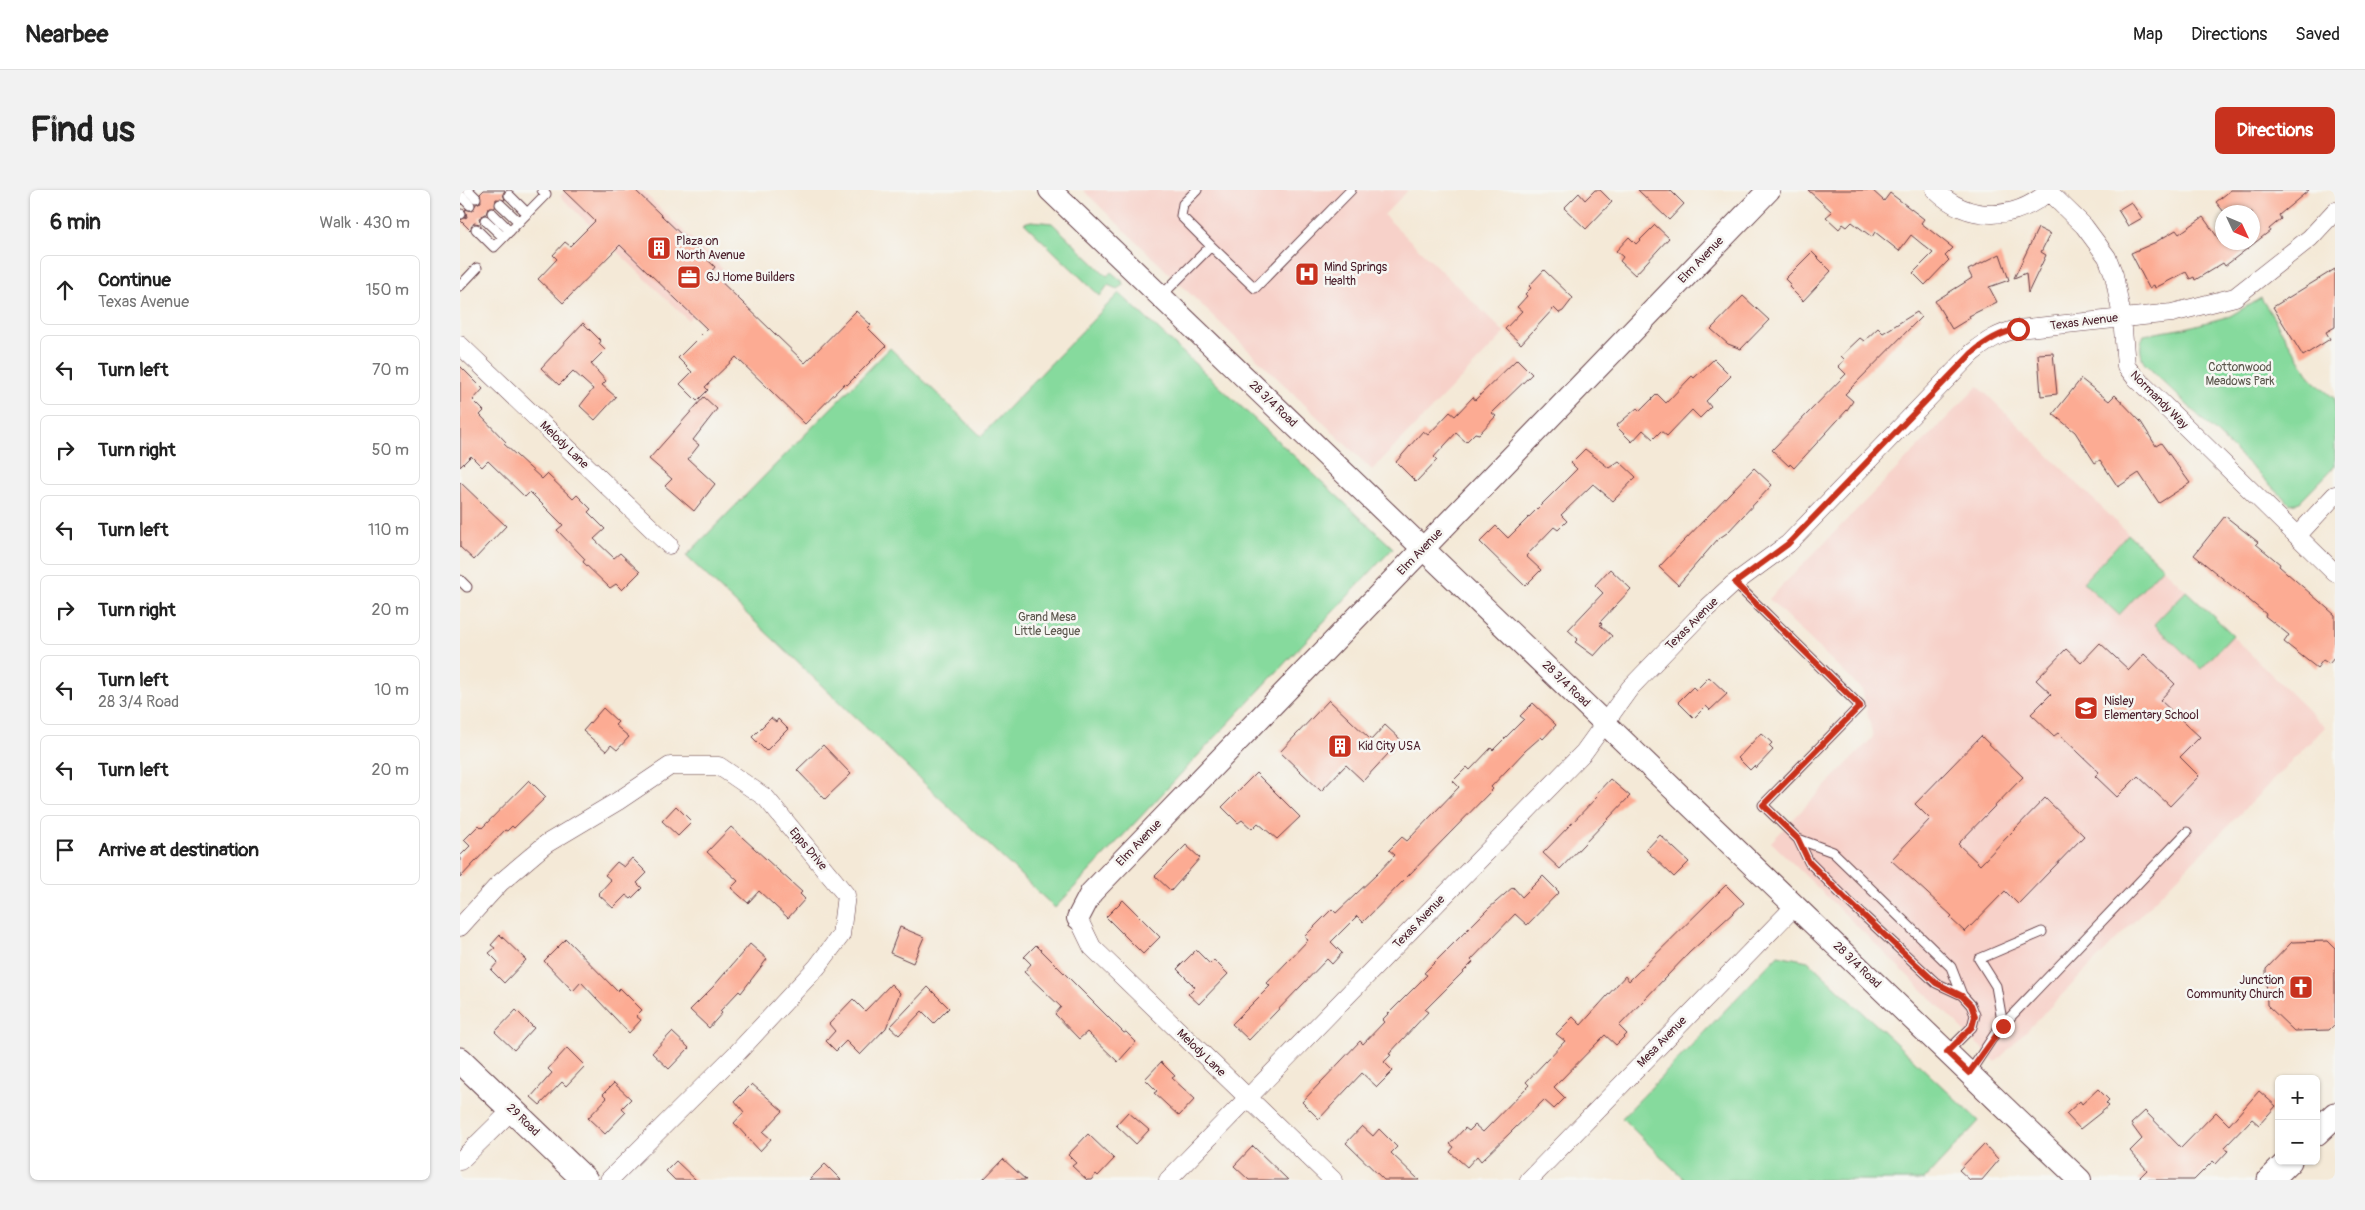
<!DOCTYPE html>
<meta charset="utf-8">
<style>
:root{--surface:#fff;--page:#f2f2f2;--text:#222;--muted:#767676;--line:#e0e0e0;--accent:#c8321e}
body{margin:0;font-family:Pangolin,sans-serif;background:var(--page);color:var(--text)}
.controls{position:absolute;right:15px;bottom:15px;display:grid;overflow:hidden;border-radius:8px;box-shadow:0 1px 4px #0004}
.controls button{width:45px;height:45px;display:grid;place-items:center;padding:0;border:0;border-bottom:1px solid var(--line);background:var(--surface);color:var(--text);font:25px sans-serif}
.compass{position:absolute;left:1755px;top:15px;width:45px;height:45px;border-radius:50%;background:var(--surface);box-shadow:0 1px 4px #0004;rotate:134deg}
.stop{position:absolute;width:15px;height:15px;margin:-11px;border:4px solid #c8321e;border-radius:50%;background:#fff}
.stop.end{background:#c8321e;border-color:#fff;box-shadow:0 1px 5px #0008}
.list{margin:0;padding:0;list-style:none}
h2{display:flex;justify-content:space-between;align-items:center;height:65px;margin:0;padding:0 20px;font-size:21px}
h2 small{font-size:16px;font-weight:400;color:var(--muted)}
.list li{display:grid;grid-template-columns:32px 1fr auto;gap:15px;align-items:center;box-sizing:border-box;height:70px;margin:0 10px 10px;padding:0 10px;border:1px solid var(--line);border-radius:8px}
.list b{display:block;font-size:19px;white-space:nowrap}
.list p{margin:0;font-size:16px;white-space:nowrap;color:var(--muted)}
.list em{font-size:16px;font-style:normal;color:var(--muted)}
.icon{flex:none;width:28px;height:28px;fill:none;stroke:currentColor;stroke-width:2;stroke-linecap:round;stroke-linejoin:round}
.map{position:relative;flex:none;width:1875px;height:990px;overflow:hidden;border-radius:8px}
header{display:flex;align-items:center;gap:30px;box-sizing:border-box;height:70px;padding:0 25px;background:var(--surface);border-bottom:1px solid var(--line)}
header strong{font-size:24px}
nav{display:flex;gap:28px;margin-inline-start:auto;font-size:18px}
.intro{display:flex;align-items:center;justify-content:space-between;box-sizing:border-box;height:120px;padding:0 30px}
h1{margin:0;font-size:35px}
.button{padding:12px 22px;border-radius:8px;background:var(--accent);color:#fff;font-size:18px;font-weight:700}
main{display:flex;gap:30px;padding:0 30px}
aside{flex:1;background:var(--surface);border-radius:8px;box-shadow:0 1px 4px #0004}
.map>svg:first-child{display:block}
.built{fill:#f7d1c9}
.green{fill:#86da9d;stroke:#687c64}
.building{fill:#fcab93}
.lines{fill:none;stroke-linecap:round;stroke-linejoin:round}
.service-casing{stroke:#643d45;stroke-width:11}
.minor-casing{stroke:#643d45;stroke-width:19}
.tertiary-casing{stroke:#643d45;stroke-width:24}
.secondary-casing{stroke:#643d45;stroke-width:27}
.service{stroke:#fff;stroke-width:9}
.minor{stroke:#fff;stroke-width:18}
.tertiary{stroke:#fff;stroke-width:22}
.secondary{stroke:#fff;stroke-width:25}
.route{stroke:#c8321e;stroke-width:6}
.labels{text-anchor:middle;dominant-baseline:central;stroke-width:5;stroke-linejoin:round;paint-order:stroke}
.poi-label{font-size:12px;fill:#4a1f2b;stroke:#f6f6f2;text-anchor:start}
.street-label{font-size:12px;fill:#4a1f2b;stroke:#f6f6f2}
.park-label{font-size:12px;fill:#5c574d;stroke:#f6f6f2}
</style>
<header>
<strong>Nearbee</strong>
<nav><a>Map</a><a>Directions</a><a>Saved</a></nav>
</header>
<div class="intro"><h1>Find us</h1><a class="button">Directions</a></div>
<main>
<aside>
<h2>6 min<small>Walk · 430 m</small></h2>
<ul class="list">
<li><svg class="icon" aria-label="ahead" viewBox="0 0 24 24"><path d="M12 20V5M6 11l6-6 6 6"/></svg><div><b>Continue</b><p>Texas Avenue</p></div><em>150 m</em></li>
<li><svg class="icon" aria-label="left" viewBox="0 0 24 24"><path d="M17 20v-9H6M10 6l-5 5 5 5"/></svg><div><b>Turn left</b></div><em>70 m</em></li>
<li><svg class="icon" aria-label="right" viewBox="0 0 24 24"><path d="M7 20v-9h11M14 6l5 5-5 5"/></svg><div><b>Turn right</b></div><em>50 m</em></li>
<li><svg class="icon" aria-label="left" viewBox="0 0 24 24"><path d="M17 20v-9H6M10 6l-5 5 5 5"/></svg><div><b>Turn left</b></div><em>110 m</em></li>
<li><svg class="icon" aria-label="right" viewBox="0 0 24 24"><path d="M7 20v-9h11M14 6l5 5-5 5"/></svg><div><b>Turn right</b></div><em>20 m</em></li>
<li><svg class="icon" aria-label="left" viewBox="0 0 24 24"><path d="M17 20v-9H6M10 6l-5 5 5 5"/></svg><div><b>Turn left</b><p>28 3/4 Road</p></div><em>10 m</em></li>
<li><svg class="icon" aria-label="left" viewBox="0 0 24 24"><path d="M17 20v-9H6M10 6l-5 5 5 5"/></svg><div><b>Turn left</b></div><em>20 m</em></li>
<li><svg class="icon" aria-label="arrive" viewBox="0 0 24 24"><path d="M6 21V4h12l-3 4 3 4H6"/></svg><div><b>Arrive at destination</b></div></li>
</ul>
</aside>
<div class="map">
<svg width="1875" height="990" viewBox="0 0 1875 990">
<rect width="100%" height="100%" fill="#f6f6f2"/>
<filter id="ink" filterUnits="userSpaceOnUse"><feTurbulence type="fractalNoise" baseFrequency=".02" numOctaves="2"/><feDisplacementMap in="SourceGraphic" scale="10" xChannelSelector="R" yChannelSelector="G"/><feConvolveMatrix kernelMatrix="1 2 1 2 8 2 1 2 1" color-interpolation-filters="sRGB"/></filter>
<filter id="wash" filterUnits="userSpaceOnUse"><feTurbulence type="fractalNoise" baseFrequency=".0096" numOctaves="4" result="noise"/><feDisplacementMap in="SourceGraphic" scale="20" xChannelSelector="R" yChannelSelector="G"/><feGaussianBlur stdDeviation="1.12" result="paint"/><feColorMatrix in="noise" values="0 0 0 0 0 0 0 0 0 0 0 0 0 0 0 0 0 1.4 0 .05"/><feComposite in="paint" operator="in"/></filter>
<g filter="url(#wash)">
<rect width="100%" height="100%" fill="#f4e9d7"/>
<!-- built -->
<path class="built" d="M106,0H181L270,86L228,130L100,6Z
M623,0H948L924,25L1045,143L912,280Z
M1518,196L1865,537L1536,872L1311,652L1413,547L1402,500L1309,409Z"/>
<!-- green -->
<path class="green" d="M571,31L592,33L647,86L651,82L662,91L663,95L657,99L648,95L640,106L564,33Z
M659,103L933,358L595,718L226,366L430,158L521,246Z
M1801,108L1853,191L1875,209V276L1840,312L1830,314L1684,173C1680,163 1679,155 1684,145L1725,138L1770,126Z
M1668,344L1703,377L1659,425L1623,392Z
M1726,401L1773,445L1741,479L1694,434Z
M1318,765L1348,771L1519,931L1464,990H1225L1162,928Z"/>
<g id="blocks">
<!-- building -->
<path class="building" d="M24,0H45L43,4L45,10L36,9L35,18H28L26,24L19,28L21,34L14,33L10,40L0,30L7,27L5,19L12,21L16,14L21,12L20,4Z
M103,0H175L255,77L251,82L345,173L396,121L411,135L408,138L426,156L387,195L385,193L345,234L276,167L245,197L248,200L237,211L220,194L232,182L218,168L247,139L160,55L103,113L78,89L97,69L93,65L105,52L110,56L135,31Z
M1135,0H1140L1152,12L1126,39L1104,18L1119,3L1125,10Z
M1178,0H1210L1224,14L1209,30Z
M1348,0H1412L1424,11L1430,3L1464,29L1461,33L1493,58L1485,66L1489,70L1465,95L1453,83L1473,63L1451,45L1439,61L1415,42L1412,47L1392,32L1387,37L1383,34L1379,39L1366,27L1372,22Z
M1771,0H1849L1819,25L1821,29L1809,39L1810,41L1765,76L1763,73L1735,90L1734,87L1730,89L1726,82L1695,98L1694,95L1689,98L1671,63L1694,53L1716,40L1719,44L1743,27L1761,52H1792V22H1764L1756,12Z
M1671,12L1682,28L1668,36L1658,20Z
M1195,35L1209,48L1175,85L1160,71L1163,67L1156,61L1169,47L1176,54Z
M1578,38L1590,44L1581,62L1586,65L1568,103L1566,83L1554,88Z
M1352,62L1371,81L1343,111L1329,97L1331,95L1325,89Z
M1540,64L1549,90L1529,97L1537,112L1509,126L1510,128L1492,139L1475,111L1512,88L1508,80Z
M1875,79V137L1866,142L1870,149L1843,166L1813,117Z
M1084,80L1113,108L1103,121L1099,123L1094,118L1061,154L1045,139L1062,121L1057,117L1067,106L1065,104L1071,98L1069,96Z
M1283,106L1309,130L1281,159L1268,154L1251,139Z
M1457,122L1461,127L1385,204L1393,211L1387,220L1334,278L1330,274L1329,276L1312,260L1386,184L1378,176L1385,170L1381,166L1400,148L1404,151L1418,138L1423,143Z
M123,133L141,151L139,154L145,160L131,174L146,191L142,195L156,207L135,230L120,216L133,199L113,181L99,195L81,178Z
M1593,163L1597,204L1581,206L1578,164Z
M1057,169L1072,184L1032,223L1036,226L1019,244L1015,243L1006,252L996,243L974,267L977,270L956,292L936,272L963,241L968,245L990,222L995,226L1013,207L1015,210Z
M1254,169L1271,186L1246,211L1251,217L1240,228L1232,220L1207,246L1201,241L1193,249L1183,240L1172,252L1156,236L1177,218L1180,221L1197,204L1206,213L1232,186L1234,188Z
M0,176L23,199L13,210L24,221L20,225L46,252L44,254L82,289L87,284L113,309L117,305L131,319L128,322L145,339L134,349L154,368L160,363L180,382L162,400L156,394L150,398L123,372L125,369L97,340L103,335L70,302L65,307L28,271L22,277L11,266L0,277Z
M1621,189L1649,211L1655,205L1681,232L1696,256L1701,253L1730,293L1699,313L1679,283L1658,297L1640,270L1635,273L1615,242L1593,224Z
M244,207L257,219L233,250L239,255L228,269L255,294L234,321L205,296L212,289L189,269Z
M1125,259L1149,278L1159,271L1176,287L1153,311L1133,294L1101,325L1107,331L1098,340L1094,337L1066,366L1081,380L1065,396L1020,352L1036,336L1048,348L1117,279L1111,273Z
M1294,278L1312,295L1267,343L1258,349L1218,395L1199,377Z
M0,292L46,336L14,370L0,357Z
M1765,326L1798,352L1796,354L1820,374L1819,376L1875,425V467L1869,474L1863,470L1857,478L1824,452L1829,445L1805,426L1806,424L1734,365Z
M1150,379L1171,399L1140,432L1142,434L1140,435L1152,446L1134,466L1115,452L1118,449L1108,440L1143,403L1135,395Z
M1640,453L1669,480L1684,464L1715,494L1700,510L1740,547L1720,567L1739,586L1710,616L1678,586L1657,607L1635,586L1639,582L1598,543L1594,546L1571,524L1591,504L1576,490L1606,459L1621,473Z
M1249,487L1267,504L1250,520L1246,516L1234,528L1218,512L1233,497L1236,500Z
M869,510L911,550L925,535L941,550L903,591L886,575L861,601L820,562Z
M1073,513L1096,535L1083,549L1081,547L1065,561L1031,597L1033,599L903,732L897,726L871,752L882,763L872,774L867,769L789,850L772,834L810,796L807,793L848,750L844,747L872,719L876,723L916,685L935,665L929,660L942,647L947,651L999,597L993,591L1007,577L1010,580L1031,558L1033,560L1064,529L1060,526Z
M143,518L158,532L155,535L169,547L157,560L151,555L146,561L123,541Z
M311,528L316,532L318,529L328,539L306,561L292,547Z
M1301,543L1312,553L1309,556L1313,560L1296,578L1294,576L1290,580L1278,568Z
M1521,546L1563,587L1498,654L1520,675L1585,608L1624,646L1558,714L1545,701L1505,742L1490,728L1492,726L1431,670L1470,629L1455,614Z
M363,555L391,584L365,609L337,580Z
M796,583L840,627L817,649L798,633L792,639L782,630L778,633L762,617Z
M1150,589L1170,606L1100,679L1083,663L1137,607L1135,605Z
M69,590L86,607L54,638L52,636L47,641L45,640L0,688V666L10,656L4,650L19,635L22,638Z
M216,616L232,632L218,646L202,631Z
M271,637L342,702L340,704L345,709L328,728L299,701L288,713L271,698L278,691L247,662Z
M1200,645L1229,672L1214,687L1186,660Z
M726,655L740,668L711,701L695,686Z
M172,668L187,683L177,693L182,698L171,709L166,705L153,718L138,704L151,690L145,685L157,672L164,677Z
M1083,686L1099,702L1067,735L1055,724L1011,770L1013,772L965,820L968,822L929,864L931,865L924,872L933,881L917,897L902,883L859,929L842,912L900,851L903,854L924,832L922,830L967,785L964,783L1028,719L1053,697L1062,707Z
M1266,695L1284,713L1230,762L1159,836L1167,844L1156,855L1145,845L1094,897L1105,908L1094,919L1084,910L1021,971L1017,966L1007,977L990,962L994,957L990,954L1005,938L1009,941L1015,935L1023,942L1069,895L1066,892L1105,851L1096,844L1113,827L1121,835L1165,786L1169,791Z
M663,710L700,747L683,764L646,727Z
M440,737L464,747L453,773L430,763Z
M40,745L66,770L44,793L31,780L38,772L29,763L35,758L31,755Z
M106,749L157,801L160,798L182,820L176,826L181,830L169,843L121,792L113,801L84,771Z
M1868,751L1875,758V834L1869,840L1834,841L1807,815L1806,779L1832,752Z
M290,754L307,769L281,803L279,801L260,821L262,823L249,838L230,820L253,797Z
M576,755L664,843L666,842L676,852L658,872L627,842L619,849L595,824L601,817L564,782L571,774L564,767Z
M736,760L750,774L754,770L768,784L739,814L728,804L735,797L717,779Z
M431,794L440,803L426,838L400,865L386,851L376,861L366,851L375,841L369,834L393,809L405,821Z
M468,797L489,818L474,833L462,821L439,845L430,837Z
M56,820L74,838L54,860L35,842Z
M212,842L229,858L209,879L192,863Z
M107,858L125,876L106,896L102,892L80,915L71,907L92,883L88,879Z
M701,872L715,886L712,888L735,909L719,926L694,903L697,901L685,889Z
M154,893L171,909L162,918L166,922L145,944L128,928L147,908L143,904Z
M292,894L323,921L303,942L311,949L300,961L274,933L284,922L275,911Z
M1638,899L1649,910L1646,913L1649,916L1620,939L1606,924L1620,911L1622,914Z
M1799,901L1816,916L1799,935L1792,929L1765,957L1768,961L1756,974L1753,971L1734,990H1677L1687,980L1670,961L1682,949L1671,934L1685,921L1721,958L1756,922L1769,935Z
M668,922L689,940L676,954L656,935Z
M902,936L913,946L919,939L937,957L931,963L959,990H924L886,953Z
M628,944L654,969L638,986L636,984L631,990H627L612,976L616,973L608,965Z
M1524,954L1539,970L1522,990H1510L1499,980Z
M793,956L828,990H789L774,976Z
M543,969L566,990H523Z
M216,971L236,990H215L206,981Z
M365,974L381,990H349Z"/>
</g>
</g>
<g filter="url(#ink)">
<use href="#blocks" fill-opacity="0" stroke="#643d45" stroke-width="1"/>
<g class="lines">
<!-- service casing -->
<g class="service-casing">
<path id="service" d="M8,0L16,8
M737,0L723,14L721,26L751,56
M0,5L10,15
M49,5L67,23
M40,14L59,32
M32,23L50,41
M0,24H1
M25,30L43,47
M16,39L34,57L86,4L82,0
M0,96L17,78
M701,106L751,56L795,98L891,0
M0,390L7,397
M1275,393L1400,516L1303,615L1338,649L1349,672L1387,710L1476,793L1502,805L1511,815L1515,825L1512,837L1488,861
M1338,649L1373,662L1491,777L1502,805
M1543,836L1536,796L1519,769L1582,742
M1510,882L1537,841L1727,642"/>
</g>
<!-- minor casing -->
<g class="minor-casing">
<path id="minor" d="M1475,0C1509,33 1556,31 1590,0
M1589,2L1624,36L1647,67L1654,85L1662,127L1666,176L1674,186L1875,383
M0,155L209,355
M1837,346L1875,305
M618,728L632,757L873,990
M0,737L40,693L86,654L158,611L210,576H259L306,608L386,705L381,745L357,777L278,862L149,990
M0,971L52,920
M708,990L1124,562L1170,498L1246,419L1272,395L1328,354L1512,163C1527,151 1539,143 1558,139L1712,123L1775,107L1850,48L1875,21
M1069,990L1336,715"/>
</g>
<!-- tertiary casing -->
<g class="tertiary-casing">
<path id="tertiary" d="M590,0L1620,990
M618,728L631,703L1309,0"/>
</g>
<!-- secondary casing -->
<g class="secondary-casing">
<path id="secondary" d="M0,870L125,990
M1856,943L1875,925
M1810,990L1829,971"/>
</g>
<!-- service -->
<use href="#service" class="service"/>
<!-- minor -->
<use href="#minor" class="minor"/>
<!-- tertiary -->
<use href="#tertiary" class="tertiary"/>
<!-- secondary -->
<use href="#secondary" class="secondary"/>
</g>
</g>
<g class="lines" filter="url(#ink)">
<!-- route -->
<path class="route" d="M1543,836L1509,883L1487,862L1512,837L1515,826L1511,815L1502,806L1476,793L1387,710L1349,672L1338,649L1303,615L1400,516L1275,393L1328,354L1512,163C1527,151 1539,143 1558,139"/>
</g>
<!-- icons -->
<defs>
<g id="building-square" transform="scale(1.25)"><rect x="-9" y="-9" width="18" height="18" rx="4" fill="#c8321e" stroke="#f6f6f2"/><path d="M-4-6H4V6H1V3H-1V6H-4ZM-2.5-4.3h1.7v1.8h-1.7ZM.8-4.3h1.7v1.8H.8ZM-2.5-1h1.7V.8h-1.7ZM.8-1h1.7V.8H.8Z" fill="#fff"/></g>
<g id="hospital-square" transform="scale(1.25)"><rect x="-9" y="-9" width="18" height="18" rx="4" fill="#c8321e" stroke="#f6f6f2"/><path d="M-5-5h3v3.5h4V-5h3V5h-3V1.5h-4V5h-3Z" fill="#fff"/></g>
<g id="office-square" transform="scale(1.25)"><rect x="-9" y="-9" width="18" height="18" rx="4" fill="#c8321e" stroke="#f6f6f2"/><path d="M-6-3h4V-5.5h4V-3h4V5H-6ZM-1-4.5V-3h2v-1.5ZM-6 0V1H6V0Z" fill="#fff"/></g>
<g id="school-square" transform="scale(1.25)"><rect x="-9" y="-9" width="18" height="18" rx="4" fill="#c8321e" stroke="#f6f6f2"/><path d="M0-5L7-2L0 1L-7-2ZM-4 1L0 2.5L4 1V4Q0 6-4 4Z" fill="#fff"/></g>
<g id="church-square" transform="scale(1.25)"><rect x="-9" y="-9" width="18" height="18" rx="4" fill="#c8321e" stroke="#f6f6f2"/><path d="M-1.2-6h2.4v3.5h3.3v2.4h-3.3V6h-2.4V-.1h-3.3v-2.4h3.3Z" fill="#fff"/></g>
</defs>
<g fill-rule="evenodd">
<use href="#building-square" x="199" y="58"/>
<use href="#hospital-square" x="847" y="84"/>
<use href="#office-square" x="229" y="87"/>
<use href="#school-square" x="1626" y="518"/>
<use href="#building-square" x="880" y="556"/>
<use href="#church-square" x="1841" y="797"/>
</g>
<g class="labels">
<!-- poi labels -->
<g class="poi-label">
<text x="216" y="51">Plaza on<tspan x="216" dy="14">North Avenue</tspan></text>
<text x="864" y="77">Mind Springs<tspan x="864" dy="14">Health</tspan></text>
<text x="246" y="87">GJ Home Builders</text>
<text x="1644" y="511">Nisley<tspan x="1644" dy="14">Elementary School</tspan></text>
<text x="898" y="556">Kid City USA</text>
<text x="1824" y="790" text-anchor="end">Junction<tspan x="1824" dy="14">Community Church</tspan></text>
</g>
<!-- street labels -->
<g class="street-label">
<text transform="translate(1241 70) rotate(-46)">Elm Avenue</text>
<text transform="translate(1624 132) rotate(-7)">Texas Avenue</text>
<text transform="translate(1699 210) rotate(45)">Normandy Way</text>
<text transform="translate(813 214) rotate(44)">28 3/4 Road</text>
<text transform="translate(104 255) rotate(44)">Melody Lane</text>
<text transform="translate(960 362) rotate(-46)">Elm Avenue</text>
<text transform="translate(1232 434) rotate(-45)">Texas Avenue</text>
<text transform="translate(1106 494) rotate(44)">28 3/4 Road</text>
<text transform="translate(679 653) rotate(-46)">Elm Avenue</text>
<text transform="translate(348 659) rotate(50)">Epps Drive</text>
<text transform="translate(959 732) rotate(-46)">Texas Avenue</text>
<text transform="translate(1397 775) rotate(44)">28 3/4 Road</text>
<text transform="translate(1202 852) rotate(-46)">Mesa Avenue</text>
<text transform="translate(741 863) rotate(44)">Melody Lane</text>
<text transform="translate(63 930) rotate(44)">29 Road</text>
</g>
<!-- park labels -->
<g class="park-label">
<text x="1780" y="177">Cottonwood<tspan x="1780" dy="14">Meadows Park</tspan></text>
<text x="587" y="427">Grand Mesa<tspan x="587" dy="14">Little League</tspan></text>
</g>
</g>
</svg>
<div class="controls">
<button>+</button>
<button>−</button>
</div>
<svg class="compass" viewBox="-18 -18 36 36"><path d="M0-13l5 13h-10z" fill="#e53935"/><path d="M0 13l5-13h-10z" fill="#767676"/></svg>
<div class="stop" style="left:1558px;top:139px"></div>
<div class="stop end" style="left:1543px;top:836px"></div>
</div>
</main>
